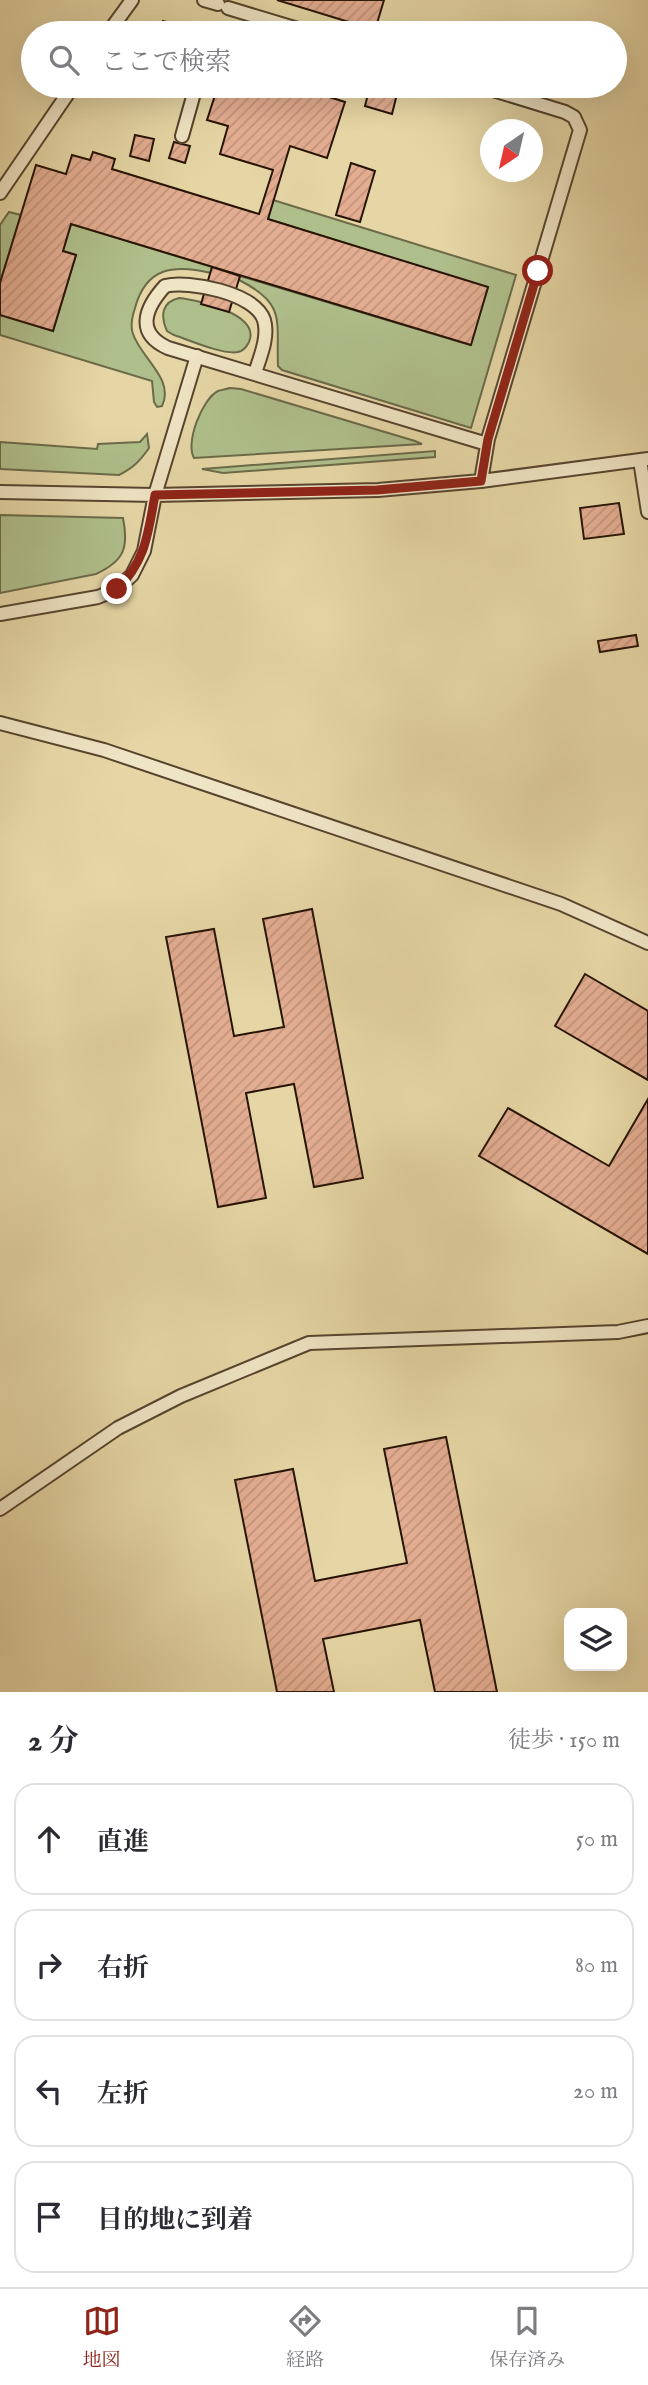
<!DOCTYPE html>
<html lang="ja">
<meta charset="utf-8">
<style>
:root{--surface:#fff;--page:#f2f2f3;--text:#2b2b33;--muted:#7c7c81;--line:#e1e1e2;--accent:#8f2418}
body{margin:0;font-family:"IM FELL English","Noto Serif JP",serif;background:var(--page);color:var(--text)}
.controls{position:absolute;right:21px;bottom:21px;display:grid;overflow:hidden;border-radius:14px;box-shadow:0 7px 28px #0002}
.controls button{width:63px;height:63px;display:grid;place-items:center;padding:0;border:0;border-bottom:2px solid var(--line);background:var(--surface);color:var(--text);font:35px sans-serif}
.compass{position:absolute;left:480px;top:119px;width:63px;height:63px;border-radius:50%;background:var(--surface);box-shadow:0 7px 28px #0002;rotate:214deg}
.stop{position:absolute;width:21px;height:21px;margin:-16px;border:5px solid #8f2418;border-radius:50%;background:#fff}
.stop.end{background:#8f2418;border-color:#fff;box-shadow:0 2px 7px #0008}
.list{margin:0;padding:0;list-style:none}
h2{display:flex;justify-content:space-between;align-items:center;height:91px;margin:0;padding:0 28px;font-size:30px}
h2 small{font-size:23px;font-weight:400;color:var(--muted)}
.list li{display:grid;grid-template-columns:46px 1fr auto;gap:21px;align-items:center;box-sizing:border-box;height:112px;margin:0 14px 14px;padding:0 14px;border:2px solid var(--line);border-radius:21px}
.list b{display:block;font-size:26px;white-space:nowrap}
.list em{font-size:23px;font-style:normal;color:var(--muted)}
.icon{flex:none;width:38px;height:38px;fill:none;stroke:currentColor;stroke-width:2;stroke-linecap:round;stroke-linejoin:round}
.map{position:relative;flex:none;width:648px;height:1692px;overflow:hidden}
.search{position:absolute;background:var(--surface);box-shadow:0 7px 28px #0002;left:21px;right:21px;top:21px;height:77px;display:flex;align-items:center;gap:18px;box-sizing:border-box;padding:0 24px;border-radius:38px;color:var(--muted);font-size:26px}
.sheet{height:595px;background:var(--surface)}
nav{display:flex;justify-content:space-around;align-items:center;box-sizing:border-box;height:98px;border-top:2px solid var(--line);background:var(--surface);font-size:19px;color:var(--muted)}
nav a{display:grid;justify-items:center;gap:4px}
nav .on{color:var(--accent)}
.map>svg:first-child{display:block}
.green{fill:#afbf8b;stroke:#6b6a49;stroke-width:2}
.building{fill:url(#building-hatch);stroke:#271407;stroke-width:2}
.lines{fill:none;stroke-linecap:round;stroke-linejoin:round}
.lane-casing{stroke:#57442e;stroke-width:16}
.lane{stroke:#efe4c4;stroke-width:12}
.route{stroke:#8f2418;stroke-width:9}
</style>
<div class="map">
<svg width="648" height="1692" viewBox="0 0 648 1692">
<defs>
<pattern id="building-hatch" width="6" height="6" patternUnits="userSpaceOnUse" patternTransform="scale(1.75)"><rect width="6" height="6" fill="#e3ad91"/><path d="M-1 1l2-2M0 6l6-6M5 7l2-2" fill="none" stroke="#c3947c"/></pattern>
</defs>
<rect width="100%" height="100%" fill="#e6d6a5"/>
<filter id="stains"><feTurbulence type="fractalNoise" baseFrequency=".00286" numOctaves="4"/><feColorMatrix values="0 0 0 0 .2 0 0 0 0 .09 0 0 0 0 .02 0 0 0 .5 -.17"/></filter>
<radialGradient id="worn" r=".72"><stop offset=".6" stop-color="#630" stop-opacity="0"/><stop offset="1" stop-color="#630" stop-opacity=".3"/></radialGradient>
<!-- green -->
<path class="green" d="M273,200L516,275L471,428L282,370L278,366C276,321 287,304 239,280L240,276L470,345L488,288L268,219Z
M9,212L21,215L0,283V225Z
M71,224L212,267L211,273C174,264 146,267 135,308C132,317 130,326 133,334C141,358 175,379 162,406L157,407L154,402L152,381L0,335V315L53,331L76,255L63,251Z
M179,298C198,300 261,314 249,342C247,346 243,351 238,352C223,355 189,340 174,335L167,331C160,315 162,302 179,298Z
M230,388L241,389L415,441L422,444L194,458C185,443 202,399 218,391C221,390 227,389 230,388Z
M147,434L149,448C140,461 133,468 119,475L0,469V442L97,449L98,444L140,442Z
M435,451V457L223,473L202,469Z
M0,515L123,518C129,548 124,561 96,574L0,593Z"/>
<!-- building -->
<path class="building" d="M277,0H384L375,30Z
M163,21L200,32V33H160Z
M218,86H308L307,90L345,102L327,158L290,146L268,219L488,287L471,345L71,224L63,251L76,255L53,331L0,315V283L36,165L66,174L72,155L90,160L93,152L115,159L112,169L259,214L273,170L220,154L228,126L207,120Z
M370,86H399L392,114L365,106Z
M135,135L154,139L149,161L130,156Z
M174,142L190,146L185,163L169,158Z
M351,163L375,171L360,222L336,215Z
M212,267L240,276L229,312L201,304Z
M619,503L624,534L584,539L580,508Z
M636,635L638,646L600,652L598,641Z
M312,909L363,1178L314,1187L294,1084L246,1093L266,1198L218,1207L166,937L214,929L234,1036L284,1027L263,919Z
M585,974L648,1011V1080L555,1026Z
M648,1099V1254L479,1156L508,1108L609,1166Z
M446,1437L497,1692H435L420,1620L323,1639L334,1692H277L235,1480L293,1469L315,1581L407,1563L384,1449Z"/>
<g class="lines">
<!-- lane casing -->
<g class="lane-casing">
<path id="lane" d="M204,0L218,4
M228,8L311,33
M108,33L132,0
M480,86L565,112L574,117L580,130L488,439L481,481
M182,136L196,86
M0,193L73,86
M255,373C260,357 269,337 264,320C255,293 189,280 165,286C145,308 135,333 168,348L487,444
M640,460L648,512
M0,492L155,495L378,490L481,481L648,459
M0,614L98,597L117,589L132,575L144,551L155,495L197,356
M0,723L104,750L561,904L648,943
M0,1509L118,1428L181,1396L309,1343L618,1332L648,1326"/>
</g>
<!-- lane -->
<use href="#lane" class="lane"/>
</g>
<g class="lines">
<!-- route -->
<path class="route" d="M117,589C146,561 148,533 155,495L377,490L481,481L488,439L538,271"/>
</g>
<rect width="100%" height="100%" filter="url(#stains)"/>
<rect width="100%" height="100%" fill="url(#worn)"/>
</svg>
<div class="controls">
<button><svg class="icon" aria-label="layers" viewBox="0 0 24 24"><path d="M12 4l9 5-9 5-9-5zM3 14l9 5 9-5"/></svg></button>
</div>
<svg class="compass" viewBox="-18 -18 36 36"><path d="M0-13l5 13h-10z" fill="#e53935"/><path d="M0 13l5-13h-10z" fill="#7c7c81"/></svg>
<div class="stop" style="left:538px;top:271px"></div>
<div class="stop end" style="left:117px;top:589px"></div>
<div class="search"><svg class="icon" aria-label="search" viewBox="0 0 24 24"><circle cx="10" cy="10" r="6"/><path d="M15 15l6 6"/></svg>ここで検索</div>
</div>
<section class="sheet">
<h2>2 分<small>徒歩 · 150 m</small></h2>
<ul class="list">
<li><svg class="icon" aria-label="ahead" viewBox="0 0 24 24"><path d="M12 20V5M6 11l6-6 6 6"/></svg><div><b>直進</b></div><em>50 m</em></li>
<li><svg class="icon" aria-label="right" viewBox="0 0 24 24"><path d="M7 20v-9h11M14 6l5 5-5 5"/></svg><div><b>右折</b></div><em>80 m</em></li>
<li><svg class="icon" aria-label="left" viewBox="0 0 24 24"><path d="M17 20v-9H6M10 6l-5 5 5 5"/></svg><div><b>左折</b></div><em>20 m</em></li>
<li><svg class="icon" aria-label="arrive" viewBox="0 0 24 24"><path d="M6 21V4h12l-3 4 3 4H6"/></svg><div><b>目的地に到着</b></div></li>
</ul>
</section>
<nav>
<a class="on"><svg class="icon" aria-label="map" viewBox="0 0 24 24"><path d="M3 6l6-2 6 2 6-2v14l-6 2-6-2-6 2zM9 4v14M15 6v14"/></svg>地図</a>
<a><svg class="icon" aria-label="directions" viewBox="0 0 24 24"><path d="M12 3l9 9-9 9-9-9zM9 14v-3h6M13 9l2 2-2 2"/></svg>経路</a>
<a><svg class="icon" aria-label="saved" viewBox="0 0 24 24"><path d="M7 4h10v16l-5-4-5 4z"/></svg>保存済み</a>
</nav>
